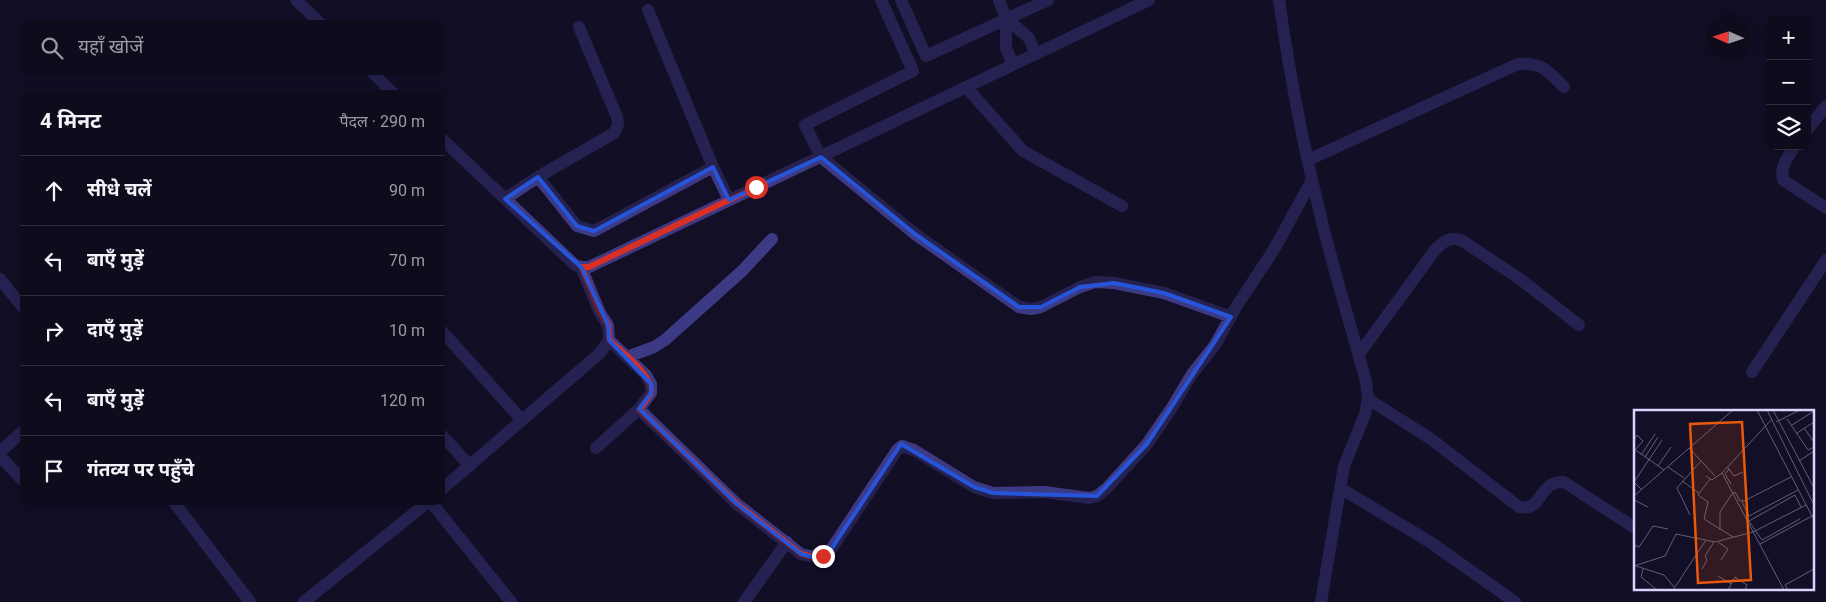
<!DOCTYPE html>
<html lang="hi">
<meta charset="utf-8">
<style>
:root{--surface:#0e0b1c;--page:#1c1929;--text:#f1f3f6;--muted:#9b9ba3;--line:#2e2b3b}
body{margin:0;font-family:Roboto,"Noto Sans Devanagari",sans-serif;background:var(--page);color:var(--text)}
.controls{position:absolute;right:15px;top:15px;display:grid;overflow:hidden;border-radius:10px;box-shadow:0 2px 12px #0003}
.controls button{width:45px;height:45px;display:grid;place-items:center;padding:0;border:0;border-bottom:1px solid var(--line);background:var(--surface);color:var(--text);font:25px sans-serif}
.compass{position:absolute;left:1706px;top:15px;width:45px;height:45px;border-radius:50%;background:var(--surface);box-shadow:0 2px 12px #0003;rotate:273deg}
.stop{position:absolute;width:15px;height:15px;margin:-11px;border:4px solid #d93025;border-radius:50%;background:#fff}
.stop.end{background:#d93025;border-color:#fff;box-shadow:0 1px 5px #0008}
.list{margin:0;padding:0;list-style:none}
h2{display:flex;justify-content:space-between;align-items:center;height:65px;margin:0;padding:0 20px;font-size:21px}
h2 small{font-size:16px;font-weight:400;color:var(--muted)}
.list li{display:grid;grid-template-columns:32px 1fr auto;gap:15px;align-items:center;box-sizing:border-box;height:70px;padding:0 20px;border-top:1px solid var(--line)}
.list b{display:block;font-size:19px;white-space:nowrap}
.list em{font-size:16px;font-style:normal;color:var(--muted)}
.icon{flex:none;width:28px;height:28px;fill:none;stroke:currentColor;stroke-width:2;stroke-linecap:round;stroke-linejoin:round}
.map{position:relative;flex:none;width:1826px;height:602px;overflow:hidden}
.search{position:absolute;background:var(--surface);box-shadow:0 2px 12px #0003;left:20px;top:20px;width:425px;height:55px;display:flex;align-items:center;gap:12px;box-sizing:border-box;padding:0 18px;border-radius:10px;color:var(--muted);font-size:19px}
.panel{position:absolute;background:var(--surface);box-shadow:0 2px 12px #0003;left:20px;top:90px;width:425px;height:415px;border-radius:10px}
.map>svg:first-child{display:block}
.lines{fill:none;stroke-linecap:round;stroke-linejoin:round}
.minor{stroke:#3d3a85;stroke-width:12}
.route{stroke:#d93025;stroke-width:6}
.marked{fill:none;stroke:#2655da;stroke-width:4;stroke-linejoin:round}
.inset-road{fill:none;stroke:#625e7d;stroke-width:1}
.view{fill:#e8590c;fill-opacity:0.15;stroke:#e8590c;stroke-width:2.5}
.inset-edge{fill:none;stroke:#d9d4ff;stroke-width:2.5}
</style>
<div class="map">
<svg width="1826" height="602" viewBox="0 0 1826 602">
<rect width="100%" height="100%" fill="#130f26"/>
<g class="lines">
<!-- minor -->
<path class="minor" d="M296,0L321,24
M881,0L913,71L805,125L821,157L915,234L1019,307L1031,309L1041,307L1080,287L1095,282L1114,283L1164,293L1231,317
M901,0L926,56L1048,0
M999,0L1006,18V48L1013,64
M1279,0C1292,92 1311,185 1336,275C1346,310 1356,345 1366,381L1368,399L1365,414L1344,466L1321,602
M648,10L713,167L729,200
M1006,18L1029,38L1035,53
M371,71L394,94
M966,87L1023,151L1122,206
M1807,130L1826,106
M441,138L575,265L581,267H589L1149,0
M1795,146C1787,158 1780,166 1783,180L1826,208
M1308,160L1518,64C1542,62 1548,71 1564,87
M538,177L614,133L618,125L617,117L579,27
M505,199L538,177L577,226L594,231L713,167
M0,279L24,309
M441,330L522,420
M1359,354L1435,250C1444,241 1449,237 1461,240L1520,279L1579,325
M627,357L654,347L665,340L742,271L772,239
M1752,372L1826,260
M1368,399L1431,439L1519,507C1544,512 1537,481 1564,482L1635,528
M639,409L737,504L801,554C816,558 820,558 832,548L897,450L902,446L914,450L974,487L993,493L1044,492L1089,498L1097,496L1107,488L1147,444L1171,409L1192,374L1215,345L1236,307L1273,251L1312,180
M441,434L470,466
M596,448L639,409L651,393V384L646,375L609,340
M0,452L24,430
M0,456L24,482
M1340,488L1430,542L1515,602
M441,490L600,353L609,340L608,325L600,313L581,267
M173,501L250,602
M430,501L511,602
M304,602L429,501
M744,602L787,542"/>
</g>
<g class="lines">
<!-- route -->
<path class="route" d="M756,187L589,267H581L600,313L608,325L609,340C621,351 656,377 650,394C648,399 642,405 639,410L737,504L801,554L812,557L823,556"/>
</g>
<!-- marked area -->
<path d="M0 0H1826V602H0ZM821,157L915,234L1019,307H1041L1080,287L1114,283L1164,293L1231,317L1147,444L1097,496L993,493L974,487L901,444L832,548L823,556L812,557L801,554L737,504L639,409L651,393V384L609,340L608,325L581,267L505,199L538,177L577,226L594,231L713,167L729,200Z" fill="#130f26" fill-opacity=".55" fill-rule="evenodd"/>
<path class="marked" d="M821,157L915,234L1019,307H1041L1080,287L1114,283L1164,293L1231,317L1147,444L1097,496L993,493L974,487L901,444L832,548L823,556L812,557L801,554L737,504L639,409L651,393V384L609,340L608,325L581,267L505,199L538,177L577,226L594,231L713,167L729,200Z"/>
<!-- overview -->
<g transform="translate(1634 410)">
<rect width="180" height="180" fill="#130f26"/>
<path class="inset-road" d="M123,0L180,110M133,0L180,95M139,0L180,78M138,9L88,63L150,180M153,9L174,40L180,37M142,12L166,0M158,15L180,1M170,18L180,32M163,23L180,12M0,30L3,25L9,31L1,40M55,38L81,66M0,39L30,60M7,45L21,24M11,47L24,27M165,51L180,41M24,56L37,37M34,57L50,68M93,57L95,59L91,64L97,74M95,59L100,66L109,62M72,66L78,70L88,63M157,67L108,92L115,106L164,80M76,69L64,85L74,92L70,109L99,127M48,71L65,83M7,79L0,72L28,30M0,86L99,0M0,90L14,97M56,105L43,78L67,51M166,109L128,130L115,111L161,85L167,97M86,120V102L98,84L101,82L106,91L109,90M84,132L94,139L87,150M126,134L180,105M0,135L5,137L19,116L34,119M0,156L31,146L42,124L81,132L119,122L172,95M2,156L30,165L40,177M9,159L7,167L23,180M68,159L73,150L71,146L80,132M84,166L97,174M39,180L72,130M94,180L101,167L113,175L111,180M154,180L151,175L180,159"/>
<path class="view" d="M108,12L117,170L64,173L56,14Z"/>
<rect width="180" height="180" class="inset-edge"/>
</g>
</svg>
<div class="controls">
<button>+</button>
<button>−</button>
<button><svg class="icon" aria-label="layers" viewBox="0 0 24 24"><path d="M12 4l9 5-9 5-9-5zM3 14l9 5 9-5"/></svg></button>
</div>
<svg class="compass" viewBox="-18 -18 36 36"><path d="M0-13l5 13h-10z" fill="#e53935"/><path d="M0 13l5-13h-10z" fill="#9b9ba3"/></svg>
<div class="stop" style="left:756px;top:187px"></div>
<div class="stop end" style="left:823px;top:556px"></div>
<div class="search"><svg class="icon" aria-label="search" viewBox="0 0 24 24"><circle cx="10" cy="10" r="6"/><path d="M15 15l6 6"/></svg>यहाँ खोजें</div>
<section class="panel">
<h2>4 मिनट<small>पैदल · 290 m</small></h2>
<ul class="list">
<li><svg class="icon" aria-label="ahead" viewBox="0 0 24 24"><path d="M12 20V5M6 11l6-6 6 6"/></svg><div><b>सीधे चलें</b></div><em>90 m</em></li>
<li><svg class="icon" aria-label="left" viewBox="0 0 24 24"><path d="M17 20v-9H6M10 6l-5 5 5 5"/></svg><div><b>बाएँ मुड़ें</b></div><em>70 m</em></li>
<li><svg class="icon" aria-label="right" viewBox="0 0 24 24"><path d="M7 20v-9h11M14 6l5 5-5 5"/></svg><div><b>दाएँ मुड़ें</b></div><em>10 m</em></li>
<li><svg class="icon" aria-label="left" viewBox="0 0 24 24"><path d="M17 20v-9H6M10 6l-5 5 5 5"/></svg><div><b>बाएँ मुड़ें</b></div><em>120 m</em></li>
<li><svg class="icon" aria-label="arrive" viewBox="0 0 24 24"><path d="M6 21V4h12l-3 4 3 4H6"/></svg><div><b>गंतव्य पर पहुँचे</b></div></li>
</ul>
</section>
</div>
